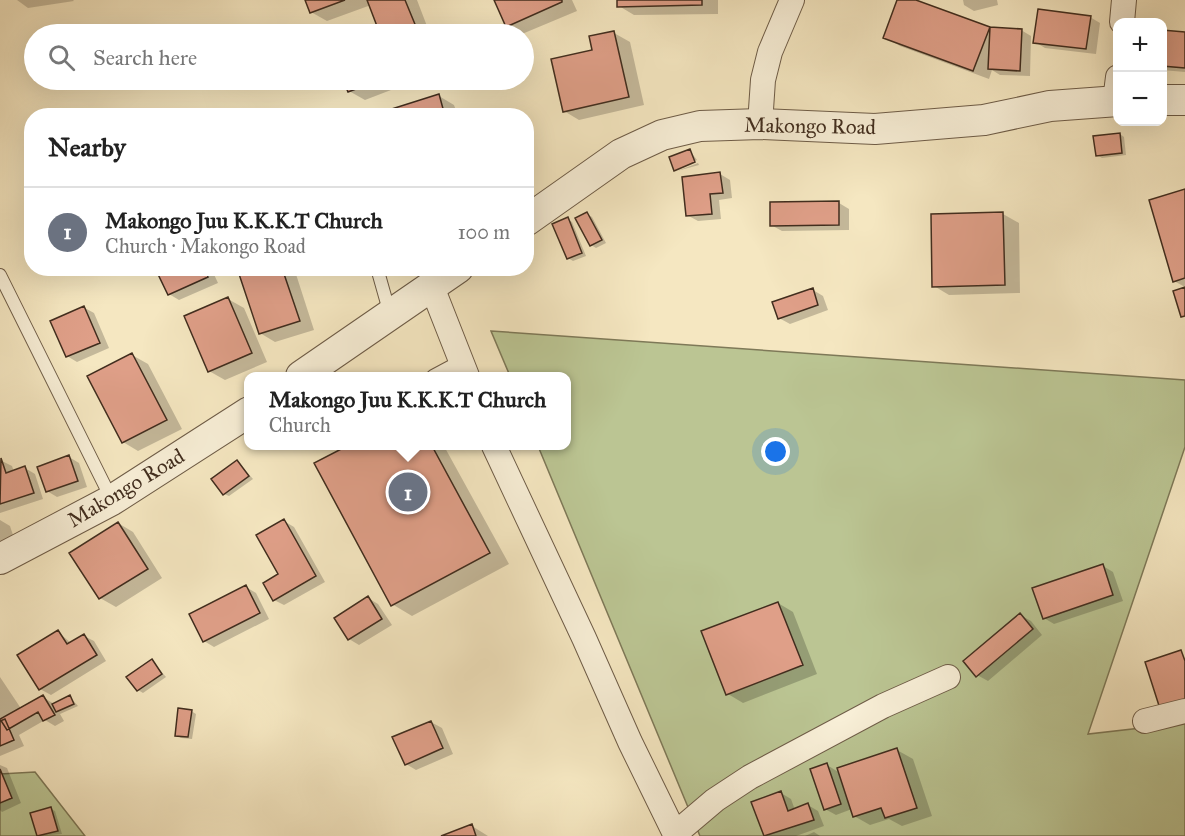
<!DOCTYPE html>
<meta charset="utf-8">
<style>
:root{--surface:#fff;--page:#f2f2f2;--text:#222;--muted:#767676;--line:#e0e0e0;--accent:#0b8043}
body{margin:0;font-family:"IM FELL Great Primer",serif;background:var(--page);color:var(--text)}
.controls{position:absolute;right:18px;top:18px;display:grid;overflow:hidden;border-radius:12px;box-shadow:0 6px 24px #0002}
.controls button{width:54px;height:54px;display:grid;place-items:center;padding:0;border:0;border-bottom:2px solid var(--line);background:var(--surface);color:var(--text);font:30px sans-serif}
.you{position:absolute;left:776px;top:452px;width:21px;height:21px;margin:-15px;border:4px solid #fff;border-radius:50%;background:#1a73e8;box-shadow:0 0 0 9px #1a73e833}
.badge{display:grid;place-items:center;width:39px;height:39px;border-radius:50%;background:var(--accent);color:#fff;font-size:20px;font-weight:700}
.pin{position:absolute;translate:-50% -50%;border:3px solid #fff;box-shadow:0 2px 6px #0006}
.popup{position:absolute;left:244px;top:372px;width:327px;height:78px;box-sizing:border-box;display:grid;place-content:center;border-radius:12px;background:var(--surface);filter:drop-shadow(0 2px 4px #0005);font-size:20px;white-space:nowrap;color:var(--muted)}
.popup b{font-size:22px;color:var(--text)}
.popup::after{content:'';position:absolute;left:50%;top:100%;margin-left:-12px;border:12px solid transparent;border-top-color:var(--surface)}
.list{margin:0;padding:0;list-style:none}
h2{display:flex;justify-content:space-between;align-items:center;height:78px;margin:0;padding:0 24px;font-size:26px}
h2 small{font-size:20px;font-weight:400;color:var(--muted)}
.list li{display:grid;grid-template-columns:39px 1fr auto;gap:18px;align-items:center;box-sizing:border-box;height:90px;padding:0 24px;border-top:2px solid var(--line)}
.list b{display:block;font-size:22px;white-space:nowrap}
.list p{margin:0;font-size:20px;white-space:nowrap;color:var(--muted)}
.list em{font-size:20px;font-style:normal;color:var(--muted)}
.icon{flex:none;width:33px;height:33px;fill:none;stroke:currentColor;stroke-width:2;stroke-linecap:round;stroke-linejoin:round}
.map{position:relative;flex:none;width:1185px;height:836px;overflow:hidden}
.search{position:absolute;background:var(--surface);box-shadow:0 6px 24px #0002;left:24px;top:24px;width:510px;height:66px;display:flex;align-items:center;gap:15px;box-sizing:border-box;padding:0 21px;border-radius:33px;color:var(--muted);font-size:22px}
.panel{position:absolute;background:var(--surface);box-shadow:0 6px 24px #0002;left:24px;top:108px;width:510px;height:168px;border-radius:24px}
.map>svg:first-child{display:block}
.green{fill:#bbc593;stroke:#7e7958;stroke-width:1.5}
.shadow{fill:#0003}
.building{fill:#df9f88;stroke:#412d1e;stroke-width:1.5}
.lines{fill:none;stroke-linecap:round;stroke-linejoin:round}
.service-casing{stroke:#6e5c47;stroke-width:14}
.minor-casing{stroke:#6e5c47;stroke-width:26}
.tertiary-casing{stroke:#6e5c47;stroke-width:32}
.service{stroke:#f8efd7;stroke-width:12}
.minor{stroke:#f8efd7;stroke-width:24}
.tertiary{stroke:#f8efd7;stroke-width:30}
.labels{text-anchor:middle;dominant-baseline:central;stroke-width:4.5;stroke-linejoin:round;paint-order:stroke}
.street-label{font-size:21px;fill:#412d1e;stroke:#f8efd7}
</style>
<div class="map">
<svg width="1185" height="836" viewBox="0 0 1185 836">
<rect width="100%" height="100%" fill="#f5e7c1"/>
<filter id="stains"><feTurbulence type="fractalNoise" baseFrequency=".00333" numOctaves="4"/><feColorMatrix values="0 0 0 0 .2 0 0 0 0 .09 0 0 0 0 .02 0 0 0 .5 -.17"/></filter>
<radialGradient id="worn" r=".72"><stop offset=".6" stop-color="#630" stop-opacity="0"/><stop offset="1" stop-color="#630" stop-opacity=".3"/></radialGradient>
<!-- green -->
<path class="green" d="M491,331L1185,380V447L1088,734L1185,723V836H700L538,446H567V376H510Z
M35,772L85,836H0V774Z"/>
<!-- shadow -->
<path class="shadow" d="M17,0H73L74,1L28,8Z
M307,0H417L430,34H382L371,5L327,21L311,12Z
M495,0H572L577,11L522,34L507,26Z
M618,0H718V14L634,15L619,6Z
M898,0H911L989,29L1021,30L1031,36L1030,76L1000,75L992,70L989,79L900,46L885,37Z
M963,0H997L998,5L974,11L964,5Z
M1090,17L1100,23L1096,54L1045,48L1035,42Z
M1162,31L1185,33V72L1162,70Z
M614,33L630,42L644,105L579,120L564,111L594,51Z
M345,80H417L365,100L349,91Z
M439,96L454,105L458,116H382Z
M1120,134L1124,137L1126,155L1102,158L1097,155Z
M690,151L697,160L675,170Z
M698,163L699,165L677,171Z
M720,174L730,180L732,198L719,200L721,219L698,221L687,215Z
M1185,191V287L1174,281Z
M771,203H839L849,209V230L782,231L771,225Z
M587,214L592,217L606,243L596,248L591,245Z
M1003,214L1019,223L1020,293L949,295L934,286L932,215Z
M567,219L572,222L586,256L573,261L568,258Z
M157,268H211L218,283L179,300L169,294Z
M239,268H294L314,330L275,342L260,333Z
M813,290L823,296L828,310L790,324L779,318Z
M228,299L244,308L267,362L225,380L209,371Z
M83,307L94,313L109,348L77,362L67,356Z
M132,355L148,364L182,429L138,451L123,442Z
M351,446H444L509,564L412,616L392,604L316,464Z
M69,457L79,463L87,487L57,497L47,491Z
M0,460L12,466L14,472L25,468L35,474L43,499L0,513Z
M237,461L253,479L229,496L224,494Z
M0,520L10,526L15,541L0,546Z
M284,521L294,527L325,582L284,605L274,600L280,575Z
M118,523L133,532L162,578L116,607L100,598L71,553Z
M1103,566L1113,572L1123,601L1054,624L1044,618Z
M246,587L256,593L269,619L214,647L204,641Z
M368,598L378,604L392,625L359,645L349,639Z
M778,603L793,612L817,674L743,703L728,694Z
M1020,615L1031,621L1042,635L988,681L977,675Z
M58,632L71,643L84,636L94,641L106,661L51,695L40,689Z
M152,661L166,677L143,693L138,690Z
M0,677L22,710L43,697L54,704L70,697L78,706L60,714L64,721L55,726L45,720L19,735L24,746L0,756Z
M191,711L196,714L192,739L181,738L176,735Z
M431,722L442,728L453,754L416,770L406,764Z
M897,750L913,759L932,816L902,826L889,819L870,825L854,816L852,809L836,815L825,809L827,765L840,773Z
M0,765L7,768L21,803L2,812L0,810Z
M781,793L791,799L795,810L808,805L818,811L824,826L796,836H765L753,803Z
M51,809L55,811L62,834L39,836L32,814Z
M472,826L488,836H445Z
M814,832L820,836H805Z"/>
<!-- building -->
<path class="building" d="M305,0H345L310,13Z
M367,0H405L419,34H380Z
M494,0H562V2L506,27Z
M617,0H702V5L617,7Z
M897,0H916L990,27L973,71L883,38Z
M1038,9L1091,16L1086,49L1033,43Z
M990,27L1022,29L1020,71L988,69Z
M1162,30L1185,32V68L1162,66Z
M614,31L629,97L563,112L551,59L592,50L589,36Z
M343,80H380L348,92Z
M439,94L445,116H380L379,113Z
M1120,133L1122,153L1096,156L1093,136Z
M690,149L695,162L674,171L669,157Z
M720,172L723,193L710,194L712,214L686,216L682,177Z
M1185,189V278L1173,282L1149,200Z
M839,201V225L770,226V202Z
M587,212L602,240L590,246L575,218Z
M1003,212L1005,285L932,287L931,214Z
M568,217L582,253L567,259L552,224Z
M155,268H204L208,277L168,295Z
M237,268H282L300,321L259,334Z
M1185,287V316L1181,317L1173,291Z
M813,288L818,305L778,319L772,302Z
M228,297L252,353L208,372L184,316Z
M84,306L100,343L66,357L50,321Z
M132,353L167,420L122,443L87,376Z
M347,446H432L490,553L391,606L314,463Z
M69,455L78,481L46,492L37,467Z
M1,458L6,473L25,466L34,493L0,504Z
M237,460L249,476L223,495L211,479Z
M284,519L316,576L273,601L263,583L278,574L256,535Z
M118,522L148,569L99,599L69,553Z
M1103,564L1113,595L1043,619L1032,588Z
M246,585L260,613L203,642L189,614Z
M368,596L382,619L348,640L334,618Z
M778,602L803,665L726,695L701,631Z
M1020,613L1033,629L976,677L963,661Z
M58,630L67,644L84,634L97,655L39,690L17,655Z
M1181,650L1185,661V707L1162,715L1145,662Z
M152,659L162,674L137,691L126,677Z
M43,695L55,715L43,721L38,712L7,730L0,719Z
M70,695L74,704L56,712L52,704Z
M178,708L192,710L188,737L175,736Z
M5,719L14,740L0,746V721Z
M431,721L443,748L405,765L392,737Z
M897,748L917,808L885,818L881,808L853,817L837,768Z
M827,763L841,804L824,810L810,769Z
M0,769L12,798L0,803Z
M781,791L788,811L808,803L814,820L764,836L751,802Z
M51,807L58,831L37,836L30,813Z
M472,824L476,836H441Z"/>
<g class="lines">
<!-- service casing -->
<g class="service-casing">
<path id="service" d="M377,268L390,314
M0,275L112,500
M433,376L461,361"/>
</g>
<!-- minor casing -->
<g class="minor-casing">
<path id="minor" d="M1122,22L1124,0
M1115,101L1118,77
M760,124L763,80L770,52L792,0
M432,287L467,376
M494,446L584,638L630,742L676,836
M1145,721L1185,711
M675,834L715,800L750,777L883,706L948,677"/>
</g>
<!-- tertiary casing -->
<g class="tertiary-casing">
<path id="tertiary" d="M1162,100H1185
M526,221L621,154L662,135L700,126L760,124L875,129L984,120L1050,106L1118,101
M301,376L458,268
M0,559L112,500L249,412"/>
</g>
<!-- service -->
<use href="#service" class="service"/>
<!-- minor -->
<use href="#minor" class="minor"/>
<!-- tertiary -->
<use href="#tertiary" class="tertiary"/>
</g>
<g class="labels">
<!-- street labels -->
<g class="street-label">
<text transform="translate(810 126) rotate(1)">Makongo Road</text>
<text transform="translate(126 488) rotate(-31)">Makongo Road</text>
</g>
</g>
<rect width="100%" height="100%" filter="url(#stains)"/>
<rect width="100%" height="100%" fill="url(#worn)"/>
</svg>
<div class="controls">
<button>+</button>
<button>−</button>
</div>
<div class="you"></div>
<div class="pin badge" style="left:408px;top:492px;background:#6b7280">1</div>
<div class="popup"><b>Makongo Juu K.K.K.T Church</b>Church</div>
<div class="search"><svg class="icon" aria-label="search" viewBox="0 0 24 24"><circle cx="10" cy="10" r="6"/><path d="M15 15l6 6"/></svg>Search here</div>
<section class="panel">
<h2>Nearby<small></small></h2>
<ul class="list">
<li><span class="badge" style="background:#6b7280">1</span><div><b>Makongo Juu K.K.K.T Church</b><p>Church · Makongo Road</p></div><em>100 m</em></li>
</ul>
</section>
</div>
